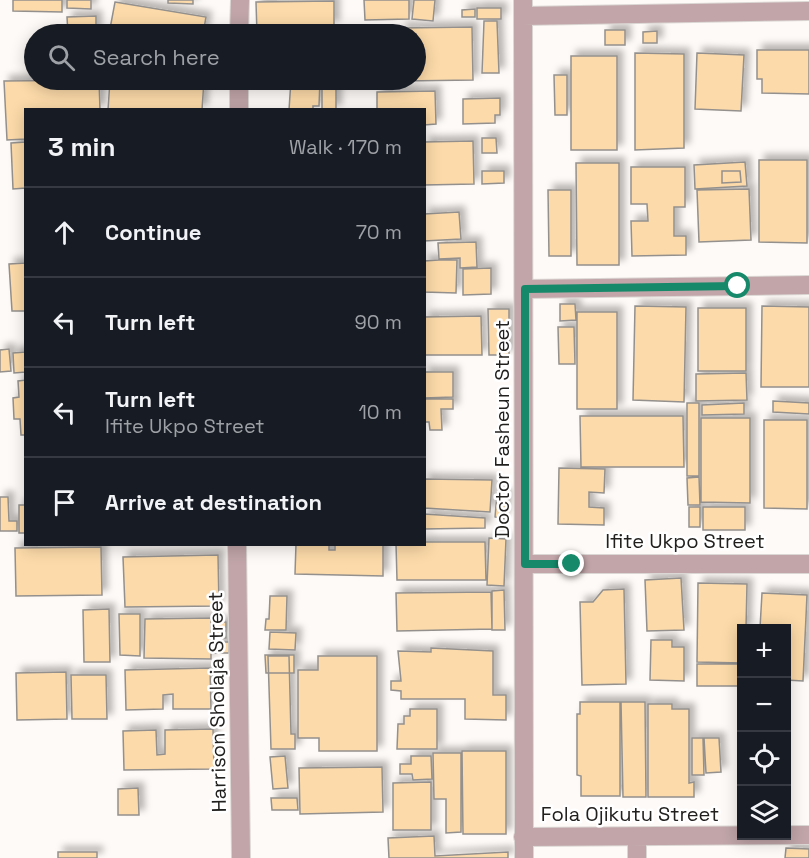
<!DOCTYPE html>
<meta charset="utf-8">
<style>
:root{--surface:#171b24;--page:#20242c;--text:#f1f3f6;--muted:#9ea1a6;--line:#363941}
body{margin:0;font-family:"Space Grotesk",sans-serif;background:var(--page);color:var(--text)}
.controls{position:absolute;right:18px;bottom:18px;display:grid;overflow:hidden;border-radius:0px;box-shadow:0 3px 15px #0003}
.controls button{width:54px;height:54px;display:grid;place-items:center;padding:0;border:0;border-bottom:2px solid var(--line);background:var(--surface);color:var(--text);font:30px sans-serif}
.stop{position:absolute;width:18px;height:18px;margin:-14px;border:4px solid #16896a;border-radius:50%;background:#fff}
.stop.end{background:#16896a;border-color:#fff;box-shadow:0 2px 6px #0008}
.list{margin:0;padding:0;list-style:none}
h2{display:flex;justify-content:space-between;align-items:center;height:78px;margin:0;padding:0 24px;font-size:26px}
h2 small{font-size:20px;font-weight:400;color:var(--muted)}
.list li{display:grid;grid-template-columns:39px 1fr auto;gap:18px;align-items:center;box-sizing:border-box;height:90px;padding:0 24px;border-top:2px solid var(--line)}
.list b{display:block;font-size:22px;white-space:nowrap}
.list p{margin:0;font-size:20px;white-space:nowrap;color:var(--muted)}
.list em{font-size:20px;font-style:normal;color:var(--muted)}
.icon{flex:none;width:33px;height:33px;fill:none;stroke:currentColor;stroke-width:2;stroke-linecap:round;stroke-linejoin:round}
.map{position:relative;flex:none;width:809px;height:858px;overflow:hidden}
.search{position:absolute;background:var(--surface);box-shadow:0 3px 15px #0003;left:24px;top:24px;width:402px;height:66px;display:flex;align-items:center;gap:15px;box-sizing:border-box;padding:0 21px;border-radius:33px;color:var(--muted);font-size:22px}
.panel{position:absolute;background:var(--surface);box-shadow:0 3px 15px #0003;left:24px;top:108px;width:402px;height:438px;border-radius:0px}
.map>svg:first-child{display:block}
.building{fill:#fcdaa9;stroke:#93908d;stroke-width:1.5;filter:url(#shadow)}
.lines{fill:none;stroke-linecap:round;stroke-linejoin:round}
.street-casing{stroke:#dbd7d4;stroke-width:20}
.street{stroke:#c1a5a8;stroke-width:18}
.route{stroke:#16896a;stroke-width:8}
.labels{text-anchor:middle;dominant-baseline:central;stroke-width:5;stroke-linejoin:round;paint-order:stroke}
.street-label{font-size:20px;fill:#22201f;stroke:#fff}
</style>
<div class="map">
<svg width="809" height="858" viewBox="0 0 809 858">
<defs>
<filter id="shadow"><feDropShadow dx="5.5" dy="-5.5" stdDeviation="3" flood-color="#0004"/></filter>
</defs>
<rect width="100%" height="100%" fill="#fefaf7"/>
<!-- building -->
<path class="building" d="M13,0H62V12L13,11Z
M67,0H91V9L67,8Z
M168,0H193V4L168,3Z
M364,0H409V19L365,20Z
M414,0H435L433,21L412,19Z
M334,1V26L278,27V34H257L256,2Z
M115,2L206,17L203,34H109Z
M477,8H501V19H477Z
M475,9V17H462V10Z
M96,16V34H68L67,17Z
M484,21H497L499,73H482Z
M472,27L473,80L403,81L416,80V34H402L401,28Z
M605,30H625V45H605Z
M657,31V43H643V32Z
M757,50H809V94L762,93V79H757Z
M635,53L684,54V148L635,150Z
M697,53L744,55L741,111L695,109Z
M571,56H617V150H571Z
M554,75H567V115H555Z
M99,80L100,110H26V139L7,140L4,81Z
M110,80H204L202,110H108Z
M291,80H320L319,106H313V110H289Z
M322,80H336V110H322Z
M354,80H390V88L373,89V83H354Z
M435,91L436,124L424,125V110H377V92Z
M500,98V115H495V123L463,124V99Z
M482,138H496L497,153H482Z
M473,141L474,184L424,185V142Z
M26,142V188L13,189L11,143Z
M759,160H807V243L759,242Z
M745,162L747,186L695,189L694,165Z
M576,163H619V265H577Z
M631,167H685V207H674V236H686V255L632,256L631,221H648L647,204H631Z
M482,171H504V183L482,184Z
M722,171H740L741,182L722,183Z
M749,189L751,240L699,242L697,190Z
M548,190H571V256H549Z
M459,212L461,239L424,241V214Z
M476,242L477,267L460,268V258L439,259L438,243Z
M439,260H457L456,293L424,292V261Z
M26,263V311H12L9,264Z
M491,268V294L463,295V269Z
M560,304H575L576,320L560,321Z
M635,306L686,307L684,402L633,400Z
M762,306L809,307V387H761Z
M698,308H746V371H698Z
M488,309H509V355H489Z
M577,312H617V409H577Z
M481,316L482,355H424V317Z
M558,327H574L575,364H559Z
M9,349L11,371L0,372V350Z
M26,352V372L14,373L13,353Z
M424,372H453V397L424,398Z
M746,373L747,400L696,401V374Z
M26,380V435H21L20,419H14L13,398L19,397L18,381Z
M424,399H453V409H441L442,430H430L429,422H424Z
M773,401L809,403V414L773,412Z
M687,403H699V476H687Z
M744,403V414L702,415V405Z
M580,416H683L684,467H581Z
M701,418H750V503L701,502Z
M764,420H807V509L764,508Z
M559,468L605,469L604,493L589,492V507L604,508V525L558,524Z
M699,477L700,505H688L687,478Z
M424,479L492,480L490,512L424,508Z
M497,493L507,495L504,519L495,517Z
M0,497H8L9,521H17V531H0Z
M19,505H26V533H19Z
M689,507H700V527H689Z
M703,507H745V530H703Z
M424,514L485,518V528L424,529Z
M489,538L506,539L504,586L487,585Z
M424,542H485L486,580H397L396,544H424Z
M296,544H329V550H335V544H383V576L295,574Z
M101,547L102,595L16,596L15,548Z
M218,555L219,606L125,607L123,557Z
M681,578L684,630L647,631L645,580Z
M698,583L747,584L746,628H742V663L697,662Z
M624,589L626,684L582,685L580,602H593L603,590Z
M504,590L505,630H492V591Z
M491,592L492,629L397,631L396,593Z
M762,593L807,595L803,681L786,680V628H760Z
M270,596H287L286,630H265L266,619H269Z
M109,609L110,662H84L83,610Z
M119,614H140V656L120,655Z
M211,618V659L144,658L145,619Z
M213,622H226V638H213Z
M270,632L296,633L295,650L269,649Z
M651,640H672V647H684V681L650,680Z
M215,642H229V653H215Z
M431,648L493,651V695H506V720L465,719V699H401V691L391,690V681H401L398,651L431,652Z
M265,655H294V673H266Z
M268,656H289L291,734H295V749H271Z
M318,656H377V751H319V738H298V670H318Z
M697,664H742V686H697Z
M210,668L211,709H173V694L163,695V709L126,710L125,670Z
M66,672L67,719L17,720L16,673Z
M71,675H106L107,719H72Z
M580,702H620V796H581V776L577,775V714H580Z
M621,702H645L646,797H623Z
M648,704H672V709H689V783L694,782V797H648Z
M410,709H437V749H397L398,724H404V716H410Z
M213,729L214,769L124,770L123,731L156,730L157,755L165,754V730Z
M692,738H703L704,775H692Z
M704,738H719L721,772L706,773Z
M462,751H506V834H463Z
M433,753H461V832L446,833V799H434Z
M285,756L288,788L273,789L270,757Z
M411,756H431L432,779L413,780L412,774H400V764H411Z
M382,767L383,812L300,814L299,768Z
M431,782V830H393V783Z
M138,788L139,815H118V789Z
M271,798H297L298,810H272Z
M434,836L435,856L508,852V858H389L388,838Z
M786,848L809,849V858H785Z
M58,852H97V858H58Z"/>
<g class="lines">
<!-- street casing -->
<g class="street-casing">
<path id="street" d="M523,0L524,858
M523,16L809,11
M239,34L240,0
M239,110V80
M525,289L809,285
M237,544L241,858
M525,564H809
M523,837L809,835
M637,838V858"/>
</g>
<!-- street -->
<use href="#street" class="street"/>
</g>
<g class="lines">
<!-- route -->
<path class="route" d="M572,564H525V289L738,286"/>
</g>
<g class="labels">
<!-- street labels -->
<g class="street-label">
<text transform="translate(502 429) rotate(-90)">Doctor Fasheun Street</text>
<text x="685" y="541">Ifite Ukpo Street</text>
<text transform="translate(217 702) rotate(-91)">Harrison Sholaja Street</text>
<text x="630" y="814">Fola Ojikutu Street</text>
</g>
</g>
</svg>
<div class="controls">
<button>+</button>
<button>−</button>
<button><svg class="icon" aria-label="locate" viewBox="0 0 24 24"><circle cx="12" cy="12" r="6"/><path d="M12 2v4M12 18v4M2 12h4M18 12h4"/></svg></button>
<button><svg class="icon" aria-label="layers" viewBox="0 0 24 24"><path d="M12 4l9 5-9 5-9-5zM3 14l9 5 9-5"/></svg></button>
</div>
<div class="stop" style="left:738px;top:286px"></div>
<div class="stop end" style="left:572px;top:564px"></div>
<div class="search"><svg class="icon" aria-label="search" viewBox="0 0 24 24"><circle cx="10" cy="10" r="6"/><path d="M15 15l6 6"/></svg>Search here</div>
<section class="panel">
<h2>3 min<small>Walk · 170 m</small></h2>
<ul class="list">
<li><svg class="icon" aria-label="ahead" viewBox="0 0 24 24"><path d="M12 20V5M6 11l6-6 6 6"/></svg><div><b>Continue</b></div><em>70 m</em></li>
<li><svg class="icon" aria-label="left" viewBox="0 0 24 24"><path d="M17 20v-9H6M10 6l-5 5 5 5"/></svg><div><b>Turn left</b></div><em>90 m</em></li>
<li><svg class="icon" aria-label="left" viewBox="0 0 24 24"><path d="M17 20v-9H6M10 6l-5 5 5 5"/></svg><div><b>Turn left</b><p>Ifite Ukpo Street</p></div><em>10 m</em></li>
<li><svg class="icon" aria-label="arrive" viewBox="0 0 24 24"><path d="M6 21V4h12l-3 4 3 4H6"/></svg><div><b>Arrive at destination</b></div></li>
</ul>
</section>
</div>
